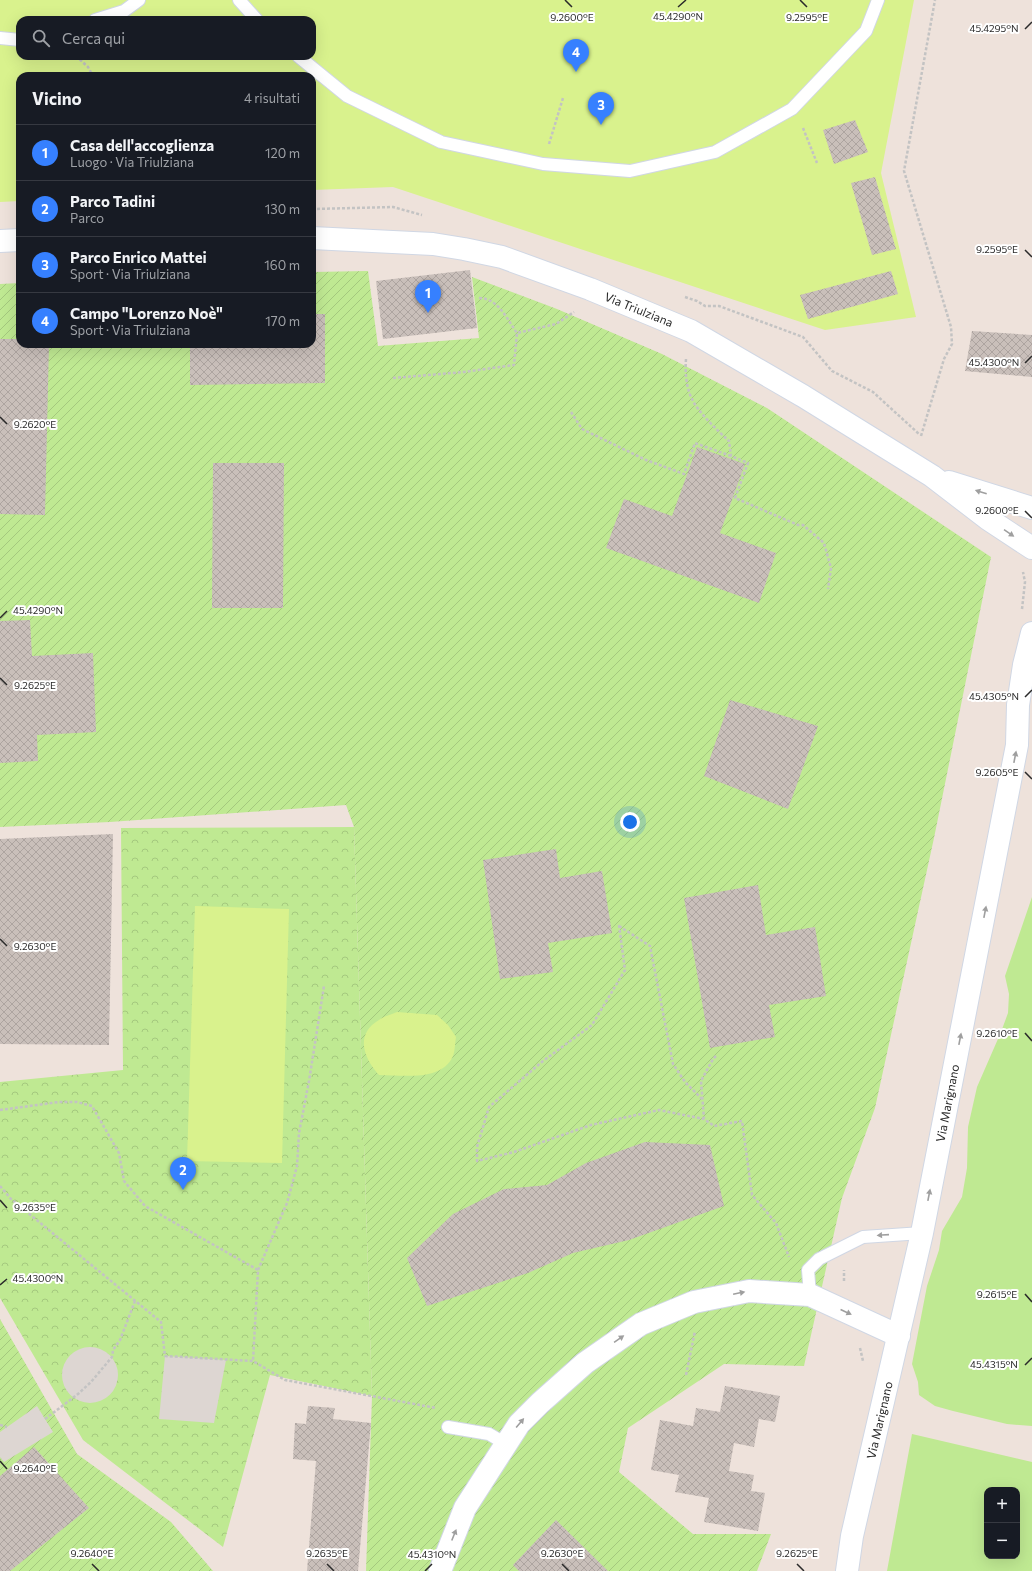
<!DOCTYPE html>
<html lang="it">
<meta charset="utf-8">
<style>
:root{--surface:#171b24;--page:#20242c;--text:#f1f3f6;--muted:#9ea1a6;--line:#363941;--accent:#3680ff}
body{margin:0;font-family:Commissioner,sans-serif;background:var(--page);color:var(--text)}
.controls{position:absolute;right:12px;bottom:12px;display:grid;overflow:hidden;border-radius:8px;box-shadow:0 4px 16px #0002}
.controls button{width:36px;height:36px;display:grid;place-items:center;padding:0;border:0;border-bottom:1px solid var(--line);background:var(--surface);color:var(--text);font:20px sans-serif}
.you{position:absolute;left:630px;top:822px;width:14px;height:14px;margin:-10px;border:3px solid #fff;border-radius:50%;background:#1a73e8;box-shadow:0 0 0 6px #1a73e833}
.badge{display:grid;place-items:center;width:26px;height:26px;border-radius:50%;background:var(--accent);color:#fff;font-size:13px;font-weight:700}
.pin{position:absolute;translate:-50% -33px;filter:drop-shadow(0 1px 2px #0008)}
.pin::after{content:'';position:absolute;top:21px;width:14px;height:12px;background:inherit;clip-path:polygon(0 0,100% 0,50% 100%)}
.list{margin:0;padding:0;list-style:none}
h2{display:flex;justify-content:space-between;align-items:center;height:52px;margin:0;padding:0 16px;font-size:17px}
h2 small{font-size:13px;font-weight:400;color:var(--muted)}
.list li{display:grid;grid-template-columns:26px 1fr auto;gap:12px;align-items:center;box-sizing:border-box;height:56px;padding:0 16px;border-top:1px solid var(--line)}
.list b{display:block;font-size:15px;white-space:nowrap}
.list p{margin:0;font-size:13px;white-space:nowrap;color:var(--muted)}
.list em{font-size:13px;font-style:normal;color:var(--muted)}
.icon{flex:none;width:22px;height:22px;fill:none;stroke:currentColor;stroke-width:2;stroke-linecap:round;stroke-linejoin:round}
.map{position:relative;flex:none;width:1032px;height:1571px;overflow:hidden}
.search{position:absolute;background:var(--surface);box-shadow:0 4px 16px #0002;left:16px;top:16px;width:300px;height:44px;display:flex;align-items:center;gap:10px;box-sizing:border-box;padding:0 14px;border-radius:12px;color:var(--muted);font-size:15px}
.panel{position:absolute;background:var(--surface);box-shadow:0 4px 16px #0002;left:16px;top:72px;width:300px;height:276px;border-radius:12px}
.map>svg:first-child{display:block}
.grass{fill:#bfe992;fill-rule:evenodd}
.park{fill:url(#park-crowns)}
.garden{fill:url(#garden-furrows)}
.pitch{fill:#d9f28d;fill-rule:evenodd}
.plaza{fill:#ddd6d2}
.building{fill:url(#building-cross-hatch)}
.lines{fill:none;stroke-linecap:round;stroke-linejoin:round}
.service-casing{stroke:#d0d7e4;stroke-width:14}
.minor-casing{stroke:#d0d7e4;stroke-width:24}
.path{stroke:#c3c3c3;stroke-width:2.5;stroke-dasharray:3 2;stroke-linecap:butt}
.service{stroke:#fff;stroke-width:12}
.minor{stroke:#fff;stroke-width:22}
.oneway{fill:#9f9f9f}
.ticks{fill:none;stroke:#2a2a2a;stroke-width:1.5}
.labels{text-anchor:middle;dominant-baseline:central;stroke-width:4;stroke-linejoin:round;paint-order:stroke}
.street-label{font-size:12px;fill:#2a2a2a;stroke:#fff}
.ticks-label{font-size:10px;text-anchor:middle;fill:#2a2a2a;stroke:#fff;stroke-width:4;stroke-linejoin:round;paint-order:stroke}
</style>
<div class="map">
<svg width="1032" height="1571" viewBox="0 0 1032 1571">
<defs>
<pattern id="park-crowns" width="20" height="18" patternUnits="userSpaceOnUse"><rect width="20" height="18" fill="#bfe992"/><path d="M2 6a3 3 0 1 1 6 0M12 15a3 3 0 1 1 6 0" fill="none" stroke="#a4c87e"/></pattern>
<pattern id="garden-furrows" width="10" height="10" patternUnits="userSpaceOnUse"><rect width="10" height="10" fill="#bfe992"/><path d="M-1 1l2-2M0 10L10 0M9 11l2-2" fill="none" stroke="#a4c87e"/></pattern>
<pattern id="building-cross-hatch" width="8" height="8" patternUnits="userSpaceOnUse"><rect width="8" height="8" fill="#c9bfba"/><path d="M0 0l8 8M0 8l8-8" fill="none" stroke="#ada4a0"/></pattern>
</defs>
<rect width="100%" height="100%" fill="#eee2db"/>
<!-- grass -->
<path class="grass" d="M1032,897V1426L1007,1424L953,1411L935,1406L919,1395L918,1382L912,1364L927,1286L939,1250L942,1231L962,1197L967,1168L968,1127L977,1087L1001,1032L1008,1013L1009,994L1005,976Z
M912,1434L1032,1462V1571H887ZM987,1490H1017V1556H987Z"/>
<!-- park -->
<path class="park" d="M354,827L372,1396L270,1375L223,1547L83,1440L0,1298V1082L123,1070L121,828Z"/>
<!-- garden -->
<path class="garden" d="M368,271L378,346L479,338L472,277L557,309L662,354L767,408L991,557L934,838L875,1108L842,1198L804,1366L724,1364L628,1428L619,1472L693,1534H771L757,1571H366L372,1396L354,827L346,805L110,822L0,827V284L20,283V344H312V272Z
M0,1319L77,1454L171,1522L213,1571H0Z"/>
<!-- pitch -->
<path class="pitch" d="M0,0H914L881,173L916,317L825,330L393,187L312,190V76H20V201L0,202ZM20,20H312V56H20Z
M195,906L289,909L282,1163L187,1161Z
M397,1012L437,1015L448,1025L456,1037C455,1043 455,1051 453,1056C442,1082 402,1075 379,1075C363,1057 355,1034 379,1020C384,1016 391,1015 397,1012Z"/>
<!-- plaza -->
<path class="plaza" d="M62 1375a28 28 0 1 1 56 0a28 28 0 1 1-56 0Z
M165,1356L226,1360L214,1423L159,1419Z
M37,1406L53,1432L4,1462L0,1457V1432Z"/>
<!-- building -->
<path class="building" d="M855,120L868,152L834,164L823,130Z
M875,177L896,249L872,255L851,183Z
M470,270L477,328L383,339L376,281Z
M891,271L898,294L808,319L800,295Z
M312,314H325V383L190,385V344H312Z
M972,331L1032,335V377L965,371Z
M0,339H20V344H49L45,515L0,514Z
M697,447L745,464L720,533L776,553L759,603L606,548L624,499L672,516Z
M213,463H284L283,608H212Z
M30,620L32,656L93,653L96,732L37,735L38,761L0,763V621Z
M730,700L818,726L788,809L704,776Z
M113,834L109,1045L0,1044V839Z
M556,849L560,878L602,871L612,933L548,943L553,972L500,979L483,860Z
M758,885L766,935L815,927L826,996L769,1005L775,1037L710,1048L684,898Z
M645,1142L710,1145L724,1206L629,1240L573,1253L528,1273L427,1306L407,1258L453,1214L504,1189L547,1185L586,1163Z
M725,1386L780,1396L775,1422L759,1419L754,1447L734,1443L729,1471L754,1475L751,1491L765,1493L758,1531L704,1522L709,1498L675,1492L679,1475L651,1470L660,1420L693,1426L696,1408L720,1412Z
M308,1406L335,1408L333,1419L371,1423L358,1571H307L316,1461L293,1459L295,1423L306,1424Z
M34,1447L89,1508L10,1571H0V1476Z
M556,1520L608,1571H519L513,1565Z"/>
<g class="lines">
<!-- service casing -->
<g class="service-casing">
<path id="service" d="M239,0L257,20
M95,20L124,11L139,0
M0,38L20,40
M298,56L347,96L441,142L543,164L630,171L715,152L792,109L866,31L878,0
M810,1295L808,1270L819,1259L863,1237L922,1233
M448,1427L489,1434L506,1444"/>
</g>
<!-- minor casing -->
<g class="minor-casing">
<path id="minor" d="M312,238L433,244L464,249L502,257L590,289L691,331L803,396L932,476L988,519L1032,548
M0,241L20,240
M949,482L1032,508
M440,1571L465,1508L519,1424L540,1403L585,1363L641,1324L694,1302L749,1291L810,1295L899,1336
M847,1571L852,1536L922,1233L1017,745L1018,705L1024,665L1032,633"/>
</g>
<!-- path -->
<path class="path" d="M76,56L88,67L93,76
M803,128L817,163
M549,144L563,98
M312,209L393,207L422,215
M685,297L697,301L705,306H719L803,337L832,371L873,392L919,434
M479,298C498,298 507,319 517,333
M686,359C685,372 686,387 692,399C698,412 718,431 729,441L731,456L748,463L735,498L798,525H803L824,543L831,568L828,589
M393,378L464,372L514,365L517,333L556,324L574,312
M571,412L582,429L646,460L684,474L695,443L731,456
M921,436L944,359L952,344L951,327L904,171L935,0
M1022,609L1025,582L1023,572
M619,925L625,970L592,1025L543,1061L489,1107L477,1147V1161L514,1152L591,1125L659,1110L704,1119
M619,926L650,946L673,1064L685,1082L702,1099
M716,1056L713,1059L701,1081L704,1119L714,1126L742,1121L752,1195L776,1223L789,1257
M0,1110L59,1102H77L92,1106L119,1153L124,1181L145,1206L258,1270L253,1361
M0,1186L11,1199L161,1322L165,1356L253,1361L285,1380L436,1408
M258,1270L287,1203L297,1166L299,1133L309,1081L324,986
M844,1281V1270
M860,1348L863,1361
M686,1375L695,1331
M45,1419L78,1394L91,1382L112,1357L113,1350L120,1340L135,1301
M0,1425L7,1427"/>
<!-- service -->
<use href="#service" class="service"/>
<!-- minor -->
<use href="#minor" class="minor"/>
</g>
<!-- one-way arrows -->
<defs><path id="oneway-solid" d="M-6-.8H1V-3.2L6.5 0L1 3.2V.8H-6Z"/></defs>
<g class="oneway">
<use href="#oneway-solid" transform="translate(981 492) rotate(-162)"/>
<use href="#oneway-solid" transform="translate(1009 533) rotate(34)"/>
<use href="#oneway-solid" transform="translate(1015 757) rotate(-79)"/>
<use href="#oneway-solid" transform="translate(985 912) rotate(-79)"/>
<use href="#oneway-solid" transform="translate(960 1039) rotate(-79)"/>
<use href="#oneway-solid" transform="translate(929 1195) rotate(-79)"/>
<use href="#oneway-solid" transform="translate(883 1235) rotate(176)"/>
<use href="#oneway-solid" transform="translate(739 1293) rotate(-12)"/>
<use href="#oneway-solid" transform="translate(846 1312) rotate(25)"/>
<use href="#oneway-solid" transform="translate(619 1339) rotate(-35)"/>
<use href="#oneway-solid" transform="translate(520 1423) rotate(-50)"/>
<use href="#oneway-solid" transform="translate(454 1535) rotate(-68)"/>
</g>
<!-- ticks -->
<path class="ticks" d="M565,0L572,7M800,0L807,7M678,7L686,0M1025,29L1032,22M1025,250L1032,257M1025,363L1032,356M0,417L7,424M1025,511L1032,518M0,618L7,611M0,678L7,685M1025,697L1032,690M1025,772L1032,779M0,939L7,946M1025,1033L1032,1041M0,1200L7,1208M0,1285L7,1279M1025,1294L1032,1302M1025,1365L1032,1358M0,1461L7,1469M92,1564L99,1571M327,1564L334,1571M562,1564L569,1571M797,1564L804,1571M425,1571L432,1564"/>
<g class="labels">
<!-- street labels -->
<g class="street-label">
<text transform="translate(639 309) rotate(22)">Via Triulziana</text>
<text transform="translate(947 1103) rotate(-79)">Via Marignano</text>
<text transform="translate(879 1420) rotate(-77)">Via Marignano</text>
</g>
</g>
<g class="ticks-label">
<text x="678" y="20">45.4290°N</text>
<text x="572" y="21">9.2600°E</text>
<text x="807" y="21">9.2595°E</text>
<text x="994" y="32">45.4295°N</text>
<text x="997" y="253">9.2595°E</text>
<text x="994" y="366">45.4300°N</text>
<text x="35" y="428">9.2620°E</text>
<text x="997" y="514">9.2600°E</text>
<text x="38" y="614">45.4290°N</text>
<text x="35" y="689">9.2625°E</text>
<text x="994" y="700">45.4305°N</text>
<text x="997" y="776">9.2605°E</text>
<text x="35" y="950">9.2630°E</text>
<text x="997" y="1037">9.2610°E</text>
<text x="35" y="1211">9.2635°E</text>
<text x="38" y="1282">45.4300°N</text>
<text x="997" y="1298">9.2615°E</text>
<text x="994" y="1368">45.4315°N</text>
<text x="35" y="1472">9.2640°E</text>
<text x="92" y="1557">9.2640°E</text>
<text x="327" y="1557">9.2635°E</text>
<text x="562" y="1557">9.2630°E</text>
<text x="797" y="1557">9.2625°E</text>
<text x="432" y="1558">45.4310°N</text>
</g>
</svg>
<div class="controls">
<button>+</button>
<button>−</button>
</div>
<div class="you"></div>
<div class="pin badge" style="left:428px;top:313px">1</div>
<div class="pin badge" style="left:183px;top:1190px">2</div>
<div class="pin badge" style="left:601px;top:125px">3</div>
<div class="pin badge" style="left:576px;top:72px">4</div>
<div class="search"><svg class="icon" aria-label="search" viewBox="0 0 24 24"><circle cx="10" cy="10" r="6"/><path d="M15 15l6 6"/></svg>Cerca qui</div>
<section class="panel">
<h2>Vicino<small>4 risultati</small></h2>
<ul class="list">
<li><span class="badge">1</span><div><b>Casa dell'accoglienza</b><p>Luogo · Via Triulziana</p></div><em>120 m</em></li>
<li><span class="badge">2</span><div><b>Parco Tadini</b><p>Parco</p></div><em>130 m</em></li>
<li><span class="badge">3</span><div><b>Parco Enrico Mattei</b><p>Sport · Via Triulziana</p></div><em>160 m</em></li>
<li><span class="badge">4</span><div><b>Campo &quot;Lorenzo Noè&quot;</b><p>Sport · Via Triulziana</p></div><em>170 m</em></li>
</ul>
</section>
</div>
